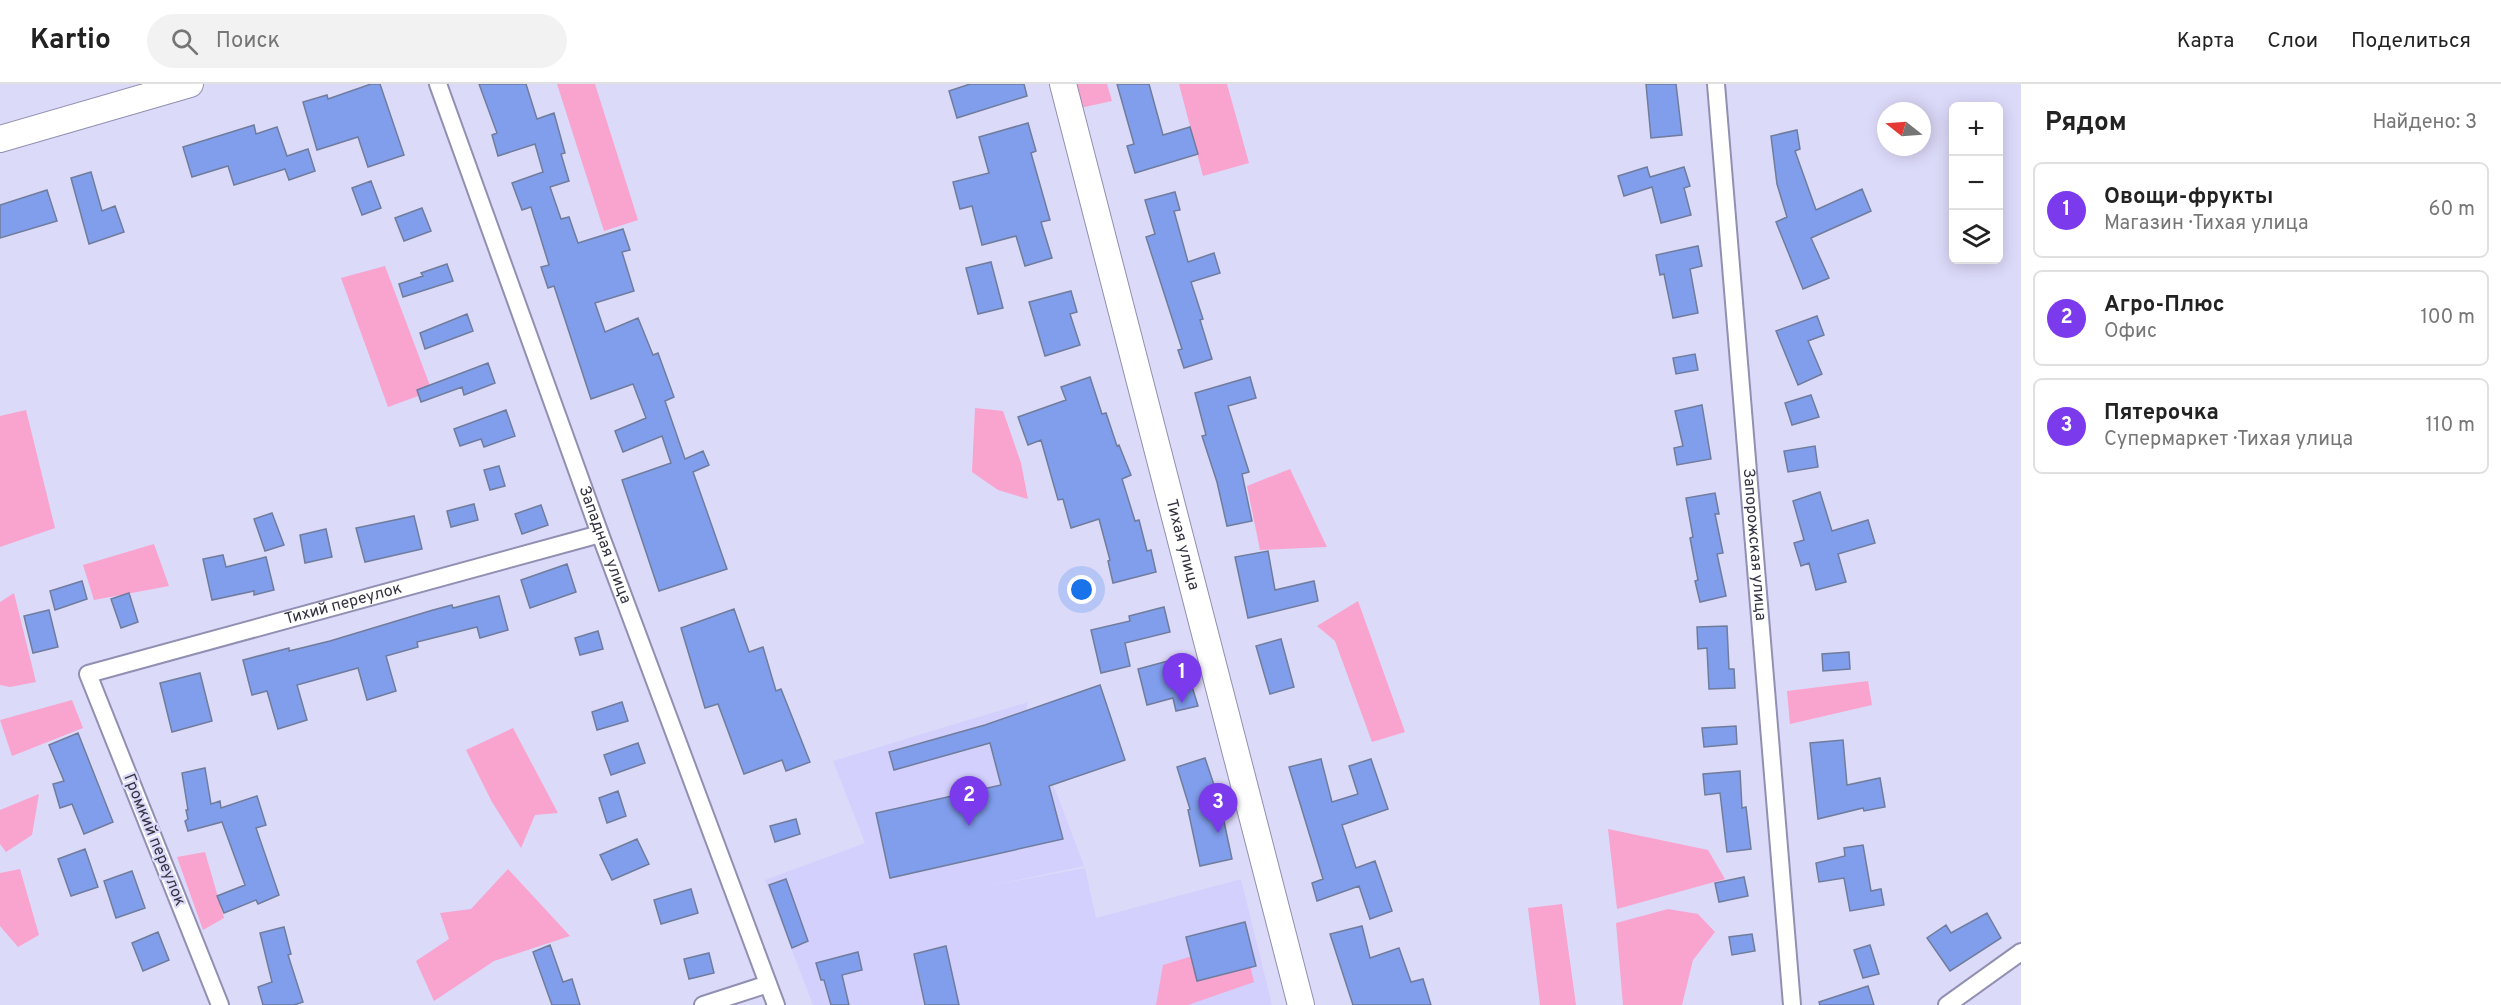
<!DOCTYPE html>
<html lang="ru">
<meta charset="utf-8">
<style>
:root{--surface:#fff;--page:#f2f2f2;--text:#222;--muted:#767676;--line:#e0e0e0;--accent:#7c3aed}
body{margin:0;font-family:Overpass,sans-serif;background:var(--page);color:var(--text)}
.controls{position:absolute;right:18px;top:18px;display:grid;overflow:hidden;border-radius:9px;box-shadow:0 3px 15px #0003}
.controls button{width:54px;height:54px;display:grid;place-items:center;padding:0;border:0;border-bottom:2px solid var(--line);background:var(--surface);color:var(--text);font:30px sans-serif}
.compass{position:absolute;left:1877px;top:18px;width:54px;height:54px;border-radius:50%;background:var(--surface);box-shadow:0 3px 15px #0003;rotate:287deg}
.you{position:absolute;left:1082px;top:506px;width:21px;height:21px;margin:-15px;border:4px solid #fff;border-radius:50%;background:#1a73e8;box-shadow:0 0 0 9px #1a73e833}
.badge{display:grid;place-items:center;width:39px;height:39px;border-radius:50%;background:var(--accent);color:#fff;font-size:20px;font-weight:700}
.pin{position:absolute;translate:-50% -50px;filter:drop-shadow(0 2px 3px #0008)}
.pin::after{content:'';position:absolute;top:32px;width:21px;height:18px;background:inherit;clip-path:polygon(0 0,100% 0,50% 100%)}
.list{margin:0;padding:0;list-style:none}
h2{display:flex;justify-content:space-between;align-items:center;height:78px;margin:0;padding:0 24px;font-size:26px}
h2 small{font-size:20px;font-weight:400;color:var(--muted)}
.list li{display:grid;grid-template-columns:39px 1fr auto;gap:18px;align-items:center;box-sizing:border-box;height:96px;margin:0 12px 12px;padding:0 12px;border:2px solid var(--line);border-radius:9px}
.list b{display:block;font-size:22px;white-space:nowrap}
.list p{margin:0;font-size:20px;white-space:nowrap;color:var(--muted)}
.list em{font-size:20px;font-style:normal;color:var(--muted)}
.icon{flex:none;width:33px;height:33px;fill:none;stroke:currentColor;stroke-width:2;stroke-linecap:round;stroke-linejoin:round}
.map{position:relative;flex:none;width:2021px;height:921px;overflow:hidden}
header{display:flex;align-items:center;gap:36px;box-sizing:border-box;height:84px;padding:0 30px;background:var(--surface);border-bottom:2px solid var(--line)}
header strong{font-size:28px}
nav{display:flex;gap:33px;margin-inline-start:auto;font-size:21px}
.search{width:420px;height:54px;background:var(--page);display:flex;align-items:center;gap:15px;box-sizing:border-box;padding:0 21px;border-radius:33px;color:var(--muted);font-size:22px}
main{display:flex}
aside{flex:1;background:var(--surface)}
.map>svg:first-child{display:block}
.built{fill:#d3d0fd}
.green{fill:#f9a3cf}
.building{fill:#819eed;stroke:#707c9c;stroke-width:1.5}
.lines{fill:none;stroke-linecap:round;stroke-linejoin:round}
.street-casing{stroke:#918fb2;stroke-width:20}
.primary-casing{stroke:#918fb2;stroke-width:28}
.street{stroke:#fff;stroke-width:16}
.primary{stroke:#fff;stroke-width:26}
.labels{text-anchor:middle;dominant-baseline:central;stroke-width:4.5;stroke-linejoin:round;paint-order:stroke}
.street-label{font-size:16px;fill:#333240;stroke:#dcdaf9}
</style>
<header>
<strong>Kartio</strong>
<div class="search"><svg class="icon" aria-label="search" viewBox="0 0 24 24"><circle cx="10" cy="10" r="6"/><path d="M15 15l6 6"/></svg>Поиск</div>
<nav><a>Карта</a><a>Слои</a><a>Поделиться</a></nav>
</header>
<main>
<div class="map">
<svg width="2021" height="921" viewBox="0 0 2021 921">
<rect width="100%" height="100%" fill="#dcdaf9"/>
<!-- built -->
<path class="built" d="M1028,618L1026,628L1084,782L983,803L1085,784L1096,834L1241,795L1272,921H813L765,796L865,759L833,677Z"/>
<!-- green -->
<path class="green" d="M557,0H595L638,136L604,147Z
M1074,0H1107L1112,17L1080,24Z
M1179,0H1227L1249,79L1203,92Z
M385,182L432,307L388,323L341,194Z
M975,324L1003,327L1021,379L1028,415L998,406L972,388Z
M26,326L55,444L0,463V332Z
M1290,385L1327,463L1260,466L1247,402Z
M154,460L169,502L94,516L83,481Z
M14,509L36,598L10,603L0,601V518Z
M1358,517L1405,648L1372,658L1335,557L1317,542Z
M1868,597L1872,621L1790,640L1787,607Z
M72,616L83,644L12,672L0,636Z
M513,644L558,729L535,731L521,764L492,718L466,666Z
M39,710L32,751L6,768L0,760V726Z
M1608,745L1708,766L1725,795L1617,825Z
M205,768L224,834L203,846L177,773Z
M20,785L39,851L18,863L0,842V789Z
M508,785L570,852L494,877L434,917L416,877L449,855L440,829L471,825Z
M1562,820L1576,921H1540L1528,824Z
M1668,825L1698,830L1715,848L1693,876L1682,921H1623L1616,839Z
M1244,856L1254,898L1188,921H1156L1163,881Z"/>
<!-- building -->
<path class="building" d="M371,0H380L404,71L368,83L358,53L317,66L303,18L327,11L328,15Z
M479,0H526L537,35L554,29L565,69L561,70L569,97L550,103L561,135L569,133L578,159L623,145L630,166L622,168L634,207L595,219L605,248L638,234L653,271L658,269L674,313L665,317L685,375L703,367L709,381L693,388L727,485L659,507L622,396L671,379L662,352L623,368L615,347L646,334L633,300L591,315L554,202L548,204L541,183L549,181L531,123L522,126L512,99L543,88L535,60L498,72L492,51L497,49Z
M970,0H1024L1027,12L957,34L949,7Z
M1117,0H1149L1163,51L1190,43L1198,70L1135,89L1127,62L1134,60Z
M1646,0H1676L1682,51L1651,54Z
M1028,39L1036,67L1031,69L1050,136L1041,138L1052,174L1025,182L1016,152L982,161L972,122L960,125L953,98L989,89L979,53Z
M254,41L256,50L277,43L287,72L308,65L315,87L289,96L285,85L234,101L228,82L192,93L183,63Z
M1797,46L1800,65L1795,67L1816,126L1862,105L1871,127L1811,154L1829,194L1803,205L1776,138L1787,133L1777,100L1771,52Z
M1647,83L1650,93L1684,83L1690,102L1684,104L1691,131L1661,139L1652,103L1624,112L1618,92Z
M91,88L102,127L115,122L124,148L89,160L71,94Z
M371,97L381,124L362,131L352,104Z
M47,106L57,137L0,154V121Z
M1175,108L1180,126L1174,127L1188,178L1214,169L1220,189L1191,198L1203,235L1200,236L1212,275L1184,284L1178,266L1182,265L1146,153L1155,150L1145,116Z
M422,124L431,147L404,157L395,134Z
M1698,162L1702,182L1690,185L1698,229L1673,234L1664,190L1660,191L1656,171Z
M991,178L1003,224L978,230L966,184Z
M447,180L453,197L403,213L399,200L423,192L421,189Z
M1071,207L1077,228L1070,230L1080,261L1045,272L1029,218Z
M467,230L473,247L425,265L420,249Z
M1817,232L1824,251L1808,257L1822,290L1798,301L1776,247Z
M1695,270L1698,286L1676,290L1673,274Z
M488,279L495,299L464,311L462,303L421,318L417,306Z
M1090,293L1102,330L1106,329L1117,362L1119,361L1131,391L1122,395L1135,437L1139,436L1147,467L1151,466L1156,488L1113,499L1108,477L1110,476L1099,435L1071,444L1063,415L1058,416L1041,356L1028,361L1018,333L1066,316L1061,303Z
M1250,293L1256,314L1228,322L1249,388L1242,390L1252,437L1227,442L1217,398L1202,352L1206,351L1195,309Z
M1811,311L1819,333L1792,341L1785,319Z
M1702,321L1711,375L1677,381L1674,364L1683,362L1675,327Z
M506,326L515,352L484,363L481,355L460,362L454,345Z
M1815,362L1818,383L1788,388L1784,367Z
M499,382L505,402L490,406L484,386Z
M1820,408L1832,447L1868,436L1875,459L1838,470L1846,498L1816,506L1809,479L1801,482L1794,459L1804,456L1793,417Z
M1715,409L1719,430H1715L1723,469L1717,470L1726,512L1700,518L1695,497L1698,496L1690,454L1693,453L1686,414Z
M474,420L478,436L451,443L447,427Z
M541,421L548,441L522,450L515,430Z
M272,429L284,461L265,467L254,435Z
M414,432L422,465L365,478L356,444Z
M326,445L332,473L305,479L300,451Z
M1268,467L1275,506L1314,497L1318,517L1248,534L1235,473Z
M223,471L226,483L266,473L274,506L254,511V507L212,516L203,475Z
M567,480L576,508L530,524L521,496Z
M82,497L87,515L55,526L50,507Z
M129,509L138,538L121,544L111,515Z
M499,512L508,546L480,554L477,543L417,558L418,563L386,572L396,607L367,616L358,584L297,601L307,636L278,645L267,607L252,611L243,576L289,564V567L330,557L433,526L452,521L453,524Z
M1164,523L1170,548L1125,559L1130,582L1101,589L1091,546L1130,537L1129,532Z
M734,525L749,568L763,563L776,607L781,605L810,678L786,687L782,676L744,690L718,620L705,624L681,544Z
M49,526L58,563L33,569L24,532Z
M1727,542L1729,585H1734L1735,604L1709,605L1707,564L1698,565L1697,543Z
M598,547L603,565L580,571L575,554Z
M1281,555L1294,603L1270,610L1256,562Z
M1849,568L1850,585L1823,587L1822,570Z
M1183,573L1198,622L1176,627L1173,614L1147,621L1138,585Z
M200,589L212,637L172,648L160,599Z
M1100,601L1125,676L1049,702L1063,755L890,794L876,729L1001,701L990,659L894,686L889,668L985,641Z
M622,618L628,637L597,646L592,628Z
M1736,642L1737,660L1704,663L1702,644Z
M78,649L113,738L84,750L72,720L60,724L53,700L64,697L49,661Z
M1843,656L1847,701L1880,694L1885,723L1864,727L1863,724L1818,735L1810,659Z
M638,659L645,679L611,691L604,671Z
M1205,674L1220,719L1232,775L1200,782L1188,726L1190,725L1177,683Z
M1321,675L1332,718L1358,710L1349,682L1371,675L1388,725L1342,741L1356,784L1375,777L1392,827L1370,835L1359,802L1317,817L1312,799L1323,795L1289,683Z
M205,684L211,720L220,717L221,724L257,712L266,741L256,744L279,811L258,820L256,816L224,829L217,812L245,801L222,738L188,747L185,737L188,735L186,726H188L182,689Z
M1740,687L1742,724L1746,723L1751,765L1727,768L1720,709L1705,711L1703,690Z
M618,707L626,732L607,739L599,714Z
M796,735L800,750L775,758L770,742Z
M637,755L649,780L612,796L600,771Z
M1863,761L1871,807L1881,805L1884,821L1850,827L1844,794L1819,798L1816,779L1845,772L1844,764Z
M85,765L98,803L71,812L58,775Z
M132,787L145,824L116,834L104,797Z
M1744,793L1748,812L1719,818L1715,799Z
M786,795L808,857L792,864L769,801Z
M691,805L698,829L661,840L654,816Z
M1987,829L2001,854L1950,887L1927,854L1946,841L1951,849Z
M1245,838L1256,882L1197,897L1186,853Z
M1362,842L1370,874L1399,864L1411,898L1423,895L1431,921H1353L1330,850Z
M284,843L291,870L288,871L303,918L294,921H263L258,903L272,898L260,849Z
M158,848L169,876L143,887L132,859Z
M1752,850L1755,867L1732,871L1729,853Z
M550,861L563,898L572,895L580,921H552L533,868Z
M1870,861L1879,890L1863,894L1854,866Z
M946,862L959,921H925L914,870Z
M858,868L862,886L842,891L849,921H831L824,896H821L816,879Z
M709,869L714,889L689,895L684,875Z
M1868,902L1874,921H1820L1819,918Z"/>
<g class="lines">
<!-- street casing -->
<g class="street-casing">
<g id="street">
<path id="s1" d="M438,0L600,450L776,921"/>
<path id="s2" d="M1716,0L1792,921"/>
<path id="s3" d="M220,921L88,590L600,450"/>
<path d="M703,921L768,900"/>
<path d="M1947,921L2021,868"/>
</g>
</g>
<!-- primary casing -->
<g class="primary-casing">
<g id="primary">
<path id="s4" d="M1063,0L1301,921"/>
<path d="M0,55L190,0"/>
</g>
</g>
<!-- street -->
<use href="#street" class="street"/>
<!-- primary -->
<use href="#primary" class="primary"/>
</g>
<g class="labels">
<!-- street labels -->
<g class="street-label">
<text stroke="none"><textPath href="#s4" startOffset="476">Тихая улица</textPath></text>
<text stroke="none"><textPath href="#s2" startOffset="462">Запорожская улица</textPath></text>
<text stroke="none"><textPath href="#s1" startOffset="490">Западная улица</textPath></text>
<text stroke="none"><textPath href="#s3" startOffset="621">Тихий переулок</textPath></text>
<text transform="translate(154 756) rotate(68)">Громкий переулок</text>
</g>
</g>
</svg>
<div class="controls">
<button>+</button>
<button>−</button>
<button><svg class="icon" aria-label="layers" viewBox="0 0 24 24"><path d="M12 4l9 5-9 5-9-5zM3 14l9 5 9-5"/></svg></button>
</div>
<svg class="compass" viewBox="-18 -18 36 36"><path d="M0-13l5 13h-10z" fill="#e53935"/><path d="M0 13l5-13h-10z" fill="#767676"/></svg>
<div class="you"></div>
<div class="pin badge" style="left:1182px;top:619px">1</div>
<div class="pin badge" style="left:969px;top:742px">2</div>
<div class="pin badge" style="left:1218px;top:749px">3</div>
</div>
<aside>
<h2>Рядом<small>Найдено: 3</small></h2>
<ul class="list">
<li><span class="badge">1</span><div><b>Овощи-фрукты</b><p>Магазин · Тихая улица</p></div><em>60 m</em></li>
<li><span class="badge">2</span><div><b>Агро-Плюс</b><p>Офис</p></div><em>100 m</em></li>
<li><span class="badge">3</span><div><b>Пятерочка</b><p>Супермаркет · Тихая улица</p></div><em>110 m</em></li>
</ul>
</aside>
</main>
